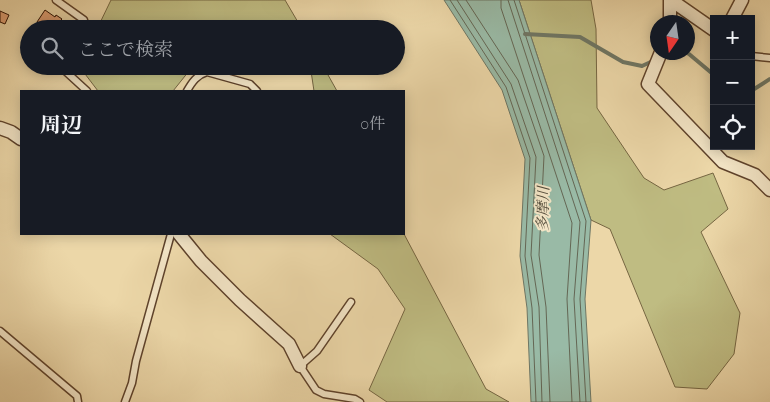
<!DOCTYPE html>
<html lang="ja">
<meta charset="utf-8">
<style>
:root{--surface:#171b24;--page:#242831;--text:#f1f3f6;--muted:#9ea1a6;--line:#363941}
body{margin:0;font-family:"IM FELL French Canon","Noto Serif JP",serif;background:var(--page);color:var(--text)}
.controls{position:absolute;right:15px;top:15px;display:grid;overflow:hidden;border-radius:0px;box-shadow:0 2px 12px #0003}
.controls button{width:45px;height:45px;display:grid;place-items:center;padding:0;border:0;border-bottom:1px solid var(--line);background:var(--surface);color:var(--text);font:25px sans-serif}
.compass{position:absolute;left:650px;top:15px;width:45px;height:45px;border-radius:50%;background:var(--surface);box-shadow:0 2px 12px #0003;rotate:193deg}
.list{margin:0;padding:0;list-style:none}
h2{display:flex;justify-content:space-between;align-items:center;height:65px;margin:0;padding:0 20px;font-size:21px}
h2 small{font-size:16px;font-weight:400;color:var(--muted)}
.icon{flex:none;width:28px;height:28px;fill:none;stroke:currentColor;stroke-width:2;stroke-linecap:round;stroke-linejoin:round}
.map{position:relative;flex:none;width:770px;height:402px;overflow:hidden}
.search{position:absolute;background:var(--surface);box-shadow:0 2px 12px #0003;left:20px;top:20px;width:385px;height:55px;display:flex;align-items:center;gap:12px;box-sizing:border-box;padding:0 18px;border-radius:28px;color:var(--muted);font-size:19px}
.panel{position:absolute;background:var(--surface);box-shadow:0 2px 12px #0003;left:20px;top:90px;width:385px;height:145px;border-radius:0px}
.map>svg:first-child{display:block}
.green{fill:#bfbc82;stroke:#766642}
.water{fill:#99baa6;stroke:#6e7664}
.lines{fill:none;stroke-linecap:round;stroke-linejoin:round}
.shore{stroke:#646654;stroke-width:1}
.stream{stroke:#6e7664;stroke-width:4}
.building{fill:#de9f72;stroke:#2e1101}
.service-casing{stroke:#5e422b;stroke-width:9}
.minor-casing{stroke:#5e422b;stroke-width:15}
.service{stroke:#f3e5c6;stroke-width:6}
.minor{stroke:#f3e5c6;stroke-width:12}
.labels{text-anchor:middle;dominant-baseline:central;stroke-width:4;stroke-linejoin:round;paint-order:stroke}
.water-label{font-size:15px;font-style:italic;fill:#534c3b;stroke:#f3e5c6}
</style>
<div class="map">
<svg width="770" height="402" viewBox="0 0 770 402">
<rect width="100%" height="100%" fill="#ecd7a8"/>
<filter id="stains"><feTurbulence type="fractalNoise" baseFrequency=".004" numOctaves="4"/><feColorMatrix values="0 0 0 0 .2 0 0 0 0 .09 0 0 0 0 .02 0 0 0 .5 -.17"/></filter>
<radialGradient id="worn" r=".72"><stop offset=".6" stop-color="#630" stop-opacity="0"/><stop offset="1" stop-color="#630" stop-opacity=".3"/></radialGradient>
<!-- green -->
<path class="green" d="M111,0H285L302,29H266L261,25L254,29H97Z
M519,0H591L596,29L597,108L644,178L664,190L713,173L728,209L701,232L740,313L734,354L707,389L675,387L610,229L591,220Z
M79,66H193L173,91H98Z
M306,66H323L337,91H314L311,71Z
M330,234H404L486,389L509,402H387L369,390L405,309L378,269Z"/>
<!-- water -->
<path class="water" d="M444,0H519L591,220L585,299L591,402H531L527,308L520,256L525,159L502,90Z"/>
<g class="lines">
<!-- shore -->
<path class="shore" d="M450,0L506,87L530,158L525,256L532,308L536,402
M457,0L511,84L536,157L531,255L539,307L542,402
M466,0L518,80L544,156L539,255L546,307L550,402
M501,0V8L572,223L567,299L572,402
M508,0L580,222L574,299L580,402
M514,0L586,221L580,299L586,402"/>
<!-- stream -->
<path class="stream" d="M525,34L580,37L623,62L642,66L655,60
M684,52L689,54L714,75
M663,57L673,52
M751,91L770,79"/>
</g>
<!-- building -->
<path class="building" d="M45,10L55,17L56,15L62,19L61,20L66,23L63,29H48L37,22Z
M0,11L9,15L5,24L0,22Z"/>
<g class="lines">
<!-- service casing -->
<g class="service-casing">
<path id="service" d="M56,0L84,20L85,29
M751,56L770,58
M64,66L63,69L87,91
M187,91C192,82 197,75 207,72L250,84L257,91
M351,302L317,351L300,366L316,390L324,394L355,399L360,402
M0,331L77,396L78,402
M125,402L132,383L136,361L171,234"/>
</g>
<!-- minor casing -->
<g class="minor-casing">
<path id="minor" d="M670,0V22
M671,0L714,30
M732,19L742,0
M661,52L648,84L723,162L755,175L770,190
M0,128L11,132L21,139
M179,234L201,261L240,300L289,344L300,366"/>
</g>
<!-- service -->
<use href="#service" class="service"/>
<!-- minor -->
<use href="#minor" class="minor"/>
</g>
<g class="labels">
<!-- water labels -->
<g class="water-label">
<text transform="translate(543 209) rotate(-89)">多摩川</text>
</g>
</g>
<rect width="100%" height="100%" filter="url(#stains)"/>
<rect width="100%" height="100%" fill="url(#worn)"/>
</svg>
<div class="controls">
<button>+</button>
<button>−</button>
<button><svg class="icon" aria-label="locate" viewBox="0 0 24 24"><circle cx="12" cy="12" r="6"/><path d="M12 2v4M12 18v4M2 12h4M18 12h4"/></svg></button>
</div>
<svg class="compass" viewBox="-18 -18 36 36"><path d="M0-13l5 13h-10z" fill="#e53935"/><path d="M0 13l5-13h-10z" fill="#9ea1a6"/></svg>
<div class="search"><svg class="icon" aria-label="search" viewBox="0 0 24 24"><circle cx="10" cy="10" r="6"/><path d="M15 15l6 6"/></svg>ここで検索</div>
<section class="panel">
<h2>周辺<small>0件</small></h2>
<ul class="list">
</ul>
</section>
</div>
